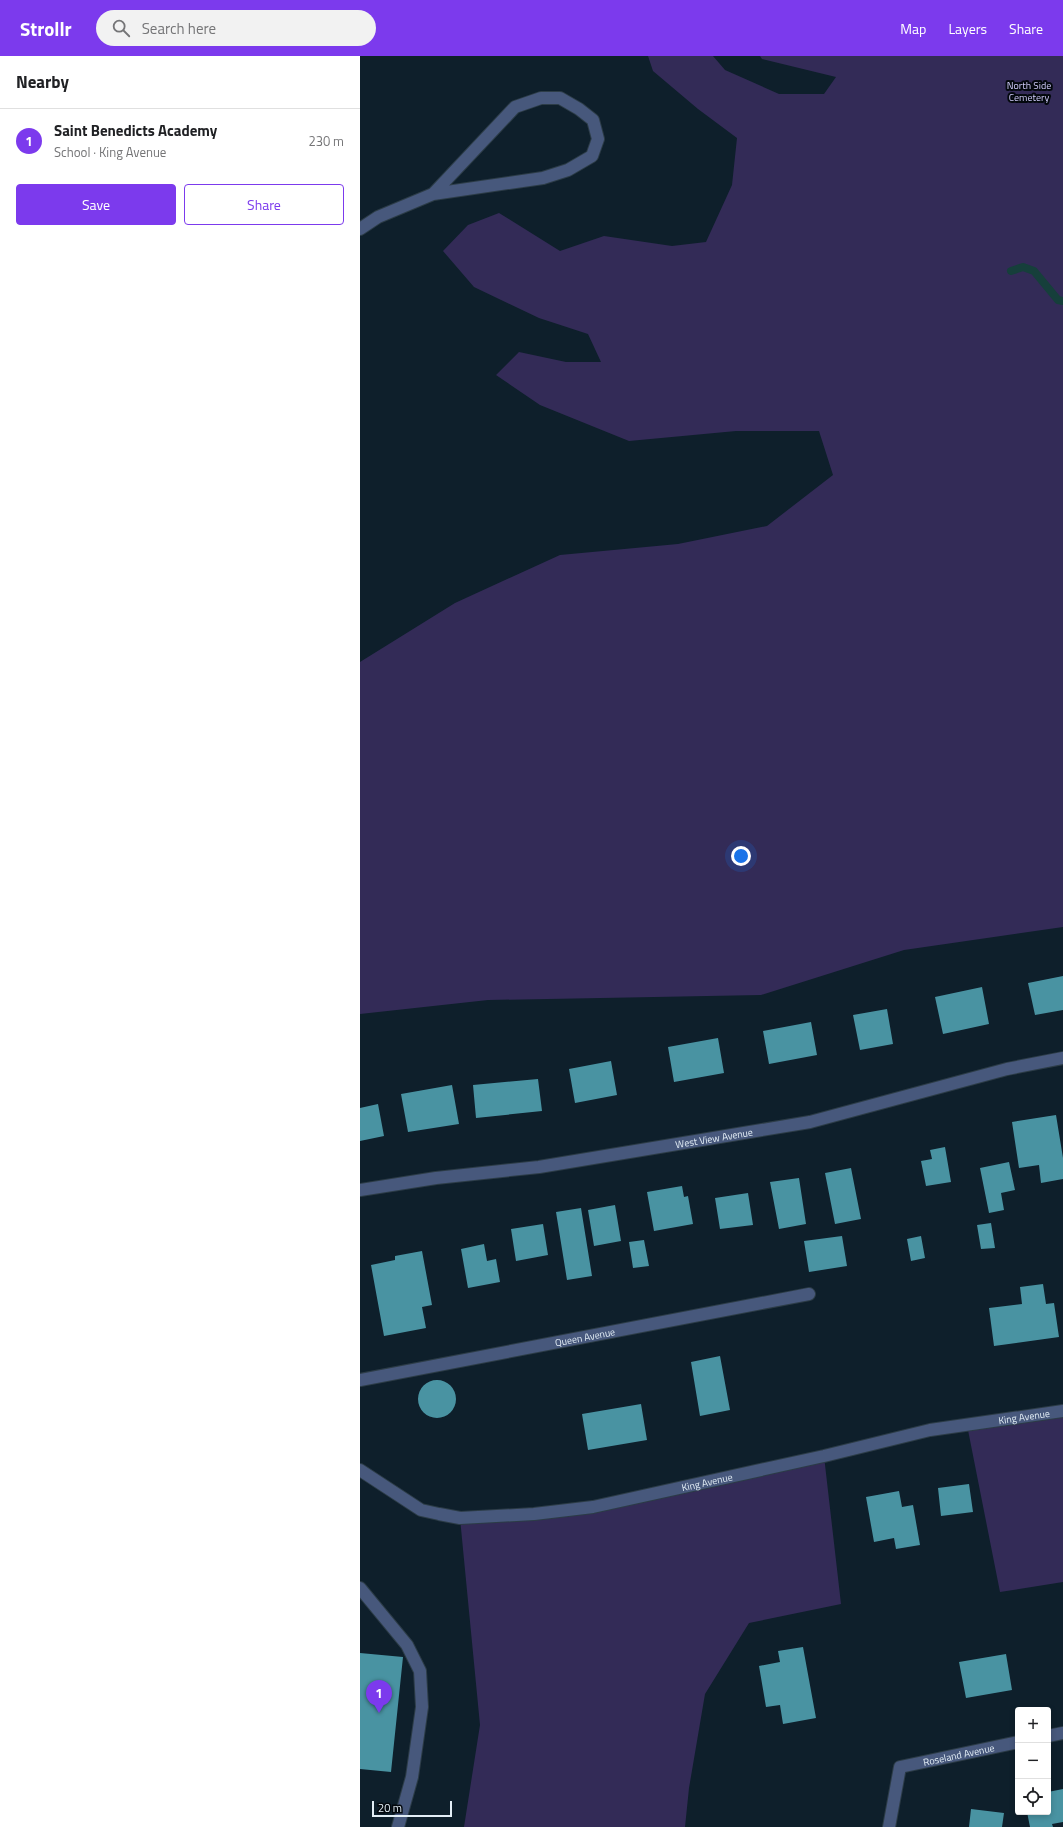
<!DOCTYPE html>
<meta charset="utf-8">
<style>
:root{--surface:#fff;--page:#f2f2f2;--text:#202124;--muted:#757577;--line:#e0e0e0;--accent:#7c3aed}
body{margin:0;font-family:"Titillium Web",sans-serif;background:var(--page);color:var(--text)}
.controls{position:absolute;right:12px;bottom:12px;display:grid;overflow:hidden;border-radius:4px;box-shadow:0 2px 6px #0003}
.controls button{width:36px;height:36px;display:grid;place-items:center;padding:0;border:0;border-bottom:1px solid var(--line);background:var(--surface);color:var(--text);font:20px sans-serif}
.scale{position:absolute;left:12px;bottom:10px;width:80px;box-sizing:border-box;padding-left:4px;border:2px solid #e3eef6;border-top:0;font-size:11px;line-height:14px;white-space:nowrap;color:#e3eef6;-webkit-text-stroke:3px #03080d;paint-order:stroke}
.you{position:absolute;left:381px;top:800px;width:14px;height:14px;margin:-10px;border:3px solid #fff;border-radius:50%;background:#1a73e8;box-shadow:0 0 0 6px #1a73e833}
.badge{display:grid;place-items:center;width:26px;height:26px;border-radius:50%;background:var(--accent);color:#fff;font-size:13px;font-weight:700}
.pin{position:absolute;translate:-50% -33px;filter:drop-shadow(0 1px 2px #0008)}
.pin::after{content:'';position:absolute;top:21px;width:14px;height:12px;background:inherit;clip-path:polygon(0 0,100% 0,50% 100%)}
.list{margin:0;padding:0;list-style:none}
h2{display:flex;justify-content:space-between;align-items:center;height:52px;margin:0;padding:0 16px;font-size:17px}
h2 small{font-size:13px;font-weight:400;color:var(--muted)}
.list li{display:grid;grid-template-columns:26px 1fr auto;gap:12px;align-items:center;box-sizing:border-box;height:64px;padding:0 16px;border-top:1px solid var(--line)}
.list b{display:block;font-size:15px;white-space:nowrap}
.list p{margin:0;font-size:13px;white-space:nowrap;color:var(--muted)}
.list em{font-size:13px;font-style:normal;color:var(--muted)}
.actions{display:flex;gap:8px;padding:12px 16px}
.actions a{flex:1;padding:9px 0;border:1px solid var(--accent);border-radius:4px;text-align:center;font-size:14px;color:var(--accent)}
.actions .main{background:var(--accent);color:#fff}
.icon{flex:none;width:22px;height:22px;fill:none;stroke:currentColor;stroke-width:2;stroke-linecap:round;stroke-linejoin:round}
.map{position:relative;flex:none;width:703px;height:1771px;overflow:hidden}
header{display:flex;align-items:center;gap:24px;box-sizing:border-box;height:56px;padding:0 20px;background:var(--accent);color:#fff}
header strong{font-size:19px}
nav{display:flex;gap:22px;margin-inline-start:auto;font-size:14px}
.search{width:280px;height:36px;background:var(--page);display:flex;align-items:center;gap:10px;box-sizing:border-box;padding:0 14px;border-radius:22px;color:var(--muted);font-size:15px}
main{display:flex}
aside{flex:1;background:var(--surface)}
.map>svg:first-child{display:block}
.green{fill:#332b57}
.lines{fill:none;stroke-linecap:round;stroke-linejoin:round}
.stream{stroke:#163f3b;stroke-width:8}
.building{fill:#4993a2}
.minor-casing{stroke:#2c3c47;stroke-width:14}
.minor{stroke:#47587c;stroke-width:12}
.labels{text-anchor:middle;dominant-baseline:central;stroke-width:4;stroke-linejoin:round;paint-order:stroke}
.park-label{font-size:10px;fill:#d3cefc;stroke:#03080d}
.street-label{font-size:10px;fill:#e3eef6;stroke:#03080d}
</style>
<header>
<strong>Strollr</strong>
<div class="search"><svg class="icon" aria-label="search" viewBox="0 0 24 24"><circle cx="10" cy="10" r="6"/><path d="M15 15l6 6"/></svg>Search here</div>
<nav><a>Map</a><a>Layers</a><a>Share</a></nav>
</header>
<main>
<aside>
<h2>Nearby<small></small></h2>
<ul class="list">
<li><span class="badge">1</span><div><b>Saint Benedicts Academy</b><p>School · King Avenue</p></div><em>230 m</em></li>
</ul>
<div class="actions"><a class="main">Save</a><a>Share</a></div>
</aside>
<div class="map">
<svg width="703" height="1771" viewBox="0 0 703 1771">
<rect width="100%" height="100%" fill="#0e1f2b"/>
<!-- green -->
<path class="green" d="M288,0H353L365,14L419,38H464L476,21L402,3L400,0H703V871L544,894L401,939L128,944L0,958V606L95,547L200,499L318,488L407,470L473,419L459,375H376L269,385L180,349L136,319L159,296L206,306H241L228,278L179,262L114,231L83,195L108,169L139,157L200,195L244,180L312,190L346,186L372,129L377,82L338,53L293,15Z
M703,1355V1526L640,1536L607,1369Z
M464,1400L481,1548L389,1567L345,1638L329,1732L325,1771H104L120,1669L100,1462L174,1458Z"/>
<g class="lines">
<!-- stream -->
<path class="stream" d="M651,215L663,211L674,215L698,244L703,245"/>
</g>
<!-- building -->
<path class="building" d="M703,920V954L675,959L668,927Z
M622,931L629,968L583,978L575,941Z
M527,953L533,988L500,994L493,959Z
M451,966L457,999L409,1008L403,975Z
M358,982L364,1017L314,1026L308,991Z
M251,1005L257,1039L215,1047L209,1013Z
M178,1023L182,1055L116,1062L113,1029Z
M92,1029L99,1068L48,1076L41,1038Z
M18,1048L24,1080L0,1085V1052Z
M696,1059L703,1102V1123L681,1127L679,1109L659,1112L652,1066Z
M585,1091L591,1126L566,1130L561,1105L572,1103L570,1094Z
M649,1106L655,1134L641,1137L644,1154L629,1157L620,1112Z
M491,1112L501,1163L475,1168L465,1117Z
M439,1122L446,1168L419,1173L410,1126Z
M322,1130L324,1141L328,1140L333,1168L294,1175L287,1136Z
M388,1137L393,1169L360,1173L355,1142Z
M255,1149L261,1185L234,1190L228,1154Z
M221,1152L232,1220L207,1224L196,1156Z
M631,1167L635,1192L621,1193L617,1169Z
M183,1168L188,1199L156,1205L151,1173Z
M482,1180L487,1210L449,1216L444,1185Z
M561,1180L565,1202L551,1205L547,1183Z
M284,1184L289,1210L273,1212L269,1186Z
M124,1188L127,1205L136,1203L140,1226L108,1232L101,1193Z
M62,1195L72,1249L62,1251L66,1272L24,1280L11,1209L35,1204V1200Z
M683,1228L686,1248L694,1247L699,1281L634,1290L629,1252L662,1248L660,1231Z
M360,1300L370,1354L340,1360L331,1306Z
M58 1343a19 19 0 1 1 38 0a19 19 0 1 1-38 0Z
M281,1348L287,1384L228,1394L222,1358Z
M609,1428L613,1456L581,1460L578,1432Z
M539,1435L542,1451L553,1449L560,1489L536,1493L534,1482L514,1486L506,1441Z
M443,1591L456,1662L423,1668L420,1649L406,1651L399,1610L420,1606L418,1595Z
M0,1597L43,1601L31,1716L0,1713Z
M646,1598L652,1634L606,1642L599,1606Z
M703,1733V1766L692,1768L693,1771H670L667,1756H688V1736Z
M611,1753L644,1757L642,1771H609Z"/>
<g class="lines">
<!-- minor casing -->
<g class="minor-casing">
<g id="minor">
<path d="M0,173L18,161L73,138L183,122L208,114L232,100L238,83L233,64L219,53L200,42H181L155,51L73,138"/>
<path id="s1" d="M0,1134L76,1122L179,1111L450,1066L647,1013L703,1002"/>
<path id="s2" d="M0,1324L449,1238"/>
<path id="s3" d="M0,1414L61,1454L79,1458L100,1462L174,1458L233,1451L464,1400L570,1374L703,1355"/>
<path d="M0,1532L47,1589L60,1615L62,1651L52,1721L38,1771"/>
<path d="M688,1680L703,1677"/>
<path id="s4" d="M529,1771L540,1711L658,1686"/>
</g>
</g>
<!-- minor -->
<use href="#minor" class="minor"/>
</g>
<g class="labels">
<!-- park labels -->
<g class="park-label">
<text x="669" y="29">North Side<tspan x="669" dy="12">Cemetery</tspan></text>
</g>
<!-- street labels -->
<g class="street-label">
<text stroke="none"><textPath href="#s1" startOffset="358">West View Avenue</textPath></text>
<text stroke="none"><textPath href="#s2" startOffset="229">Queen Avenue</textPath></text>
<text stroke="none"><textPath href="#s3" startOffset="687">King Avenue</textPath></text>
<text stroke="none"><textPath href="#s3" startOffset="363">King Avenue</textPath></text>
<text stroke="none"><textPath href="#s4" startOffset="121">Roseland Avenue</textPath></text>
</g>
</g>
</svg>
<div class="controls">
<button>+</button>
<button>−</button>
<button><svg class="icon" aria-label="locate" viewBox="0 0 24 24"><circle cx="12" cy="12" r="6"/><path d="M12 2v4M12 18v4M2 12h4M18 12h4"/></svg></button>
</div>
<div class="scale">20 m</div>
<div class="you"></div>
<div class="pin badge" style="left:19px;top:1657px">1</div>
</div>
</main>
